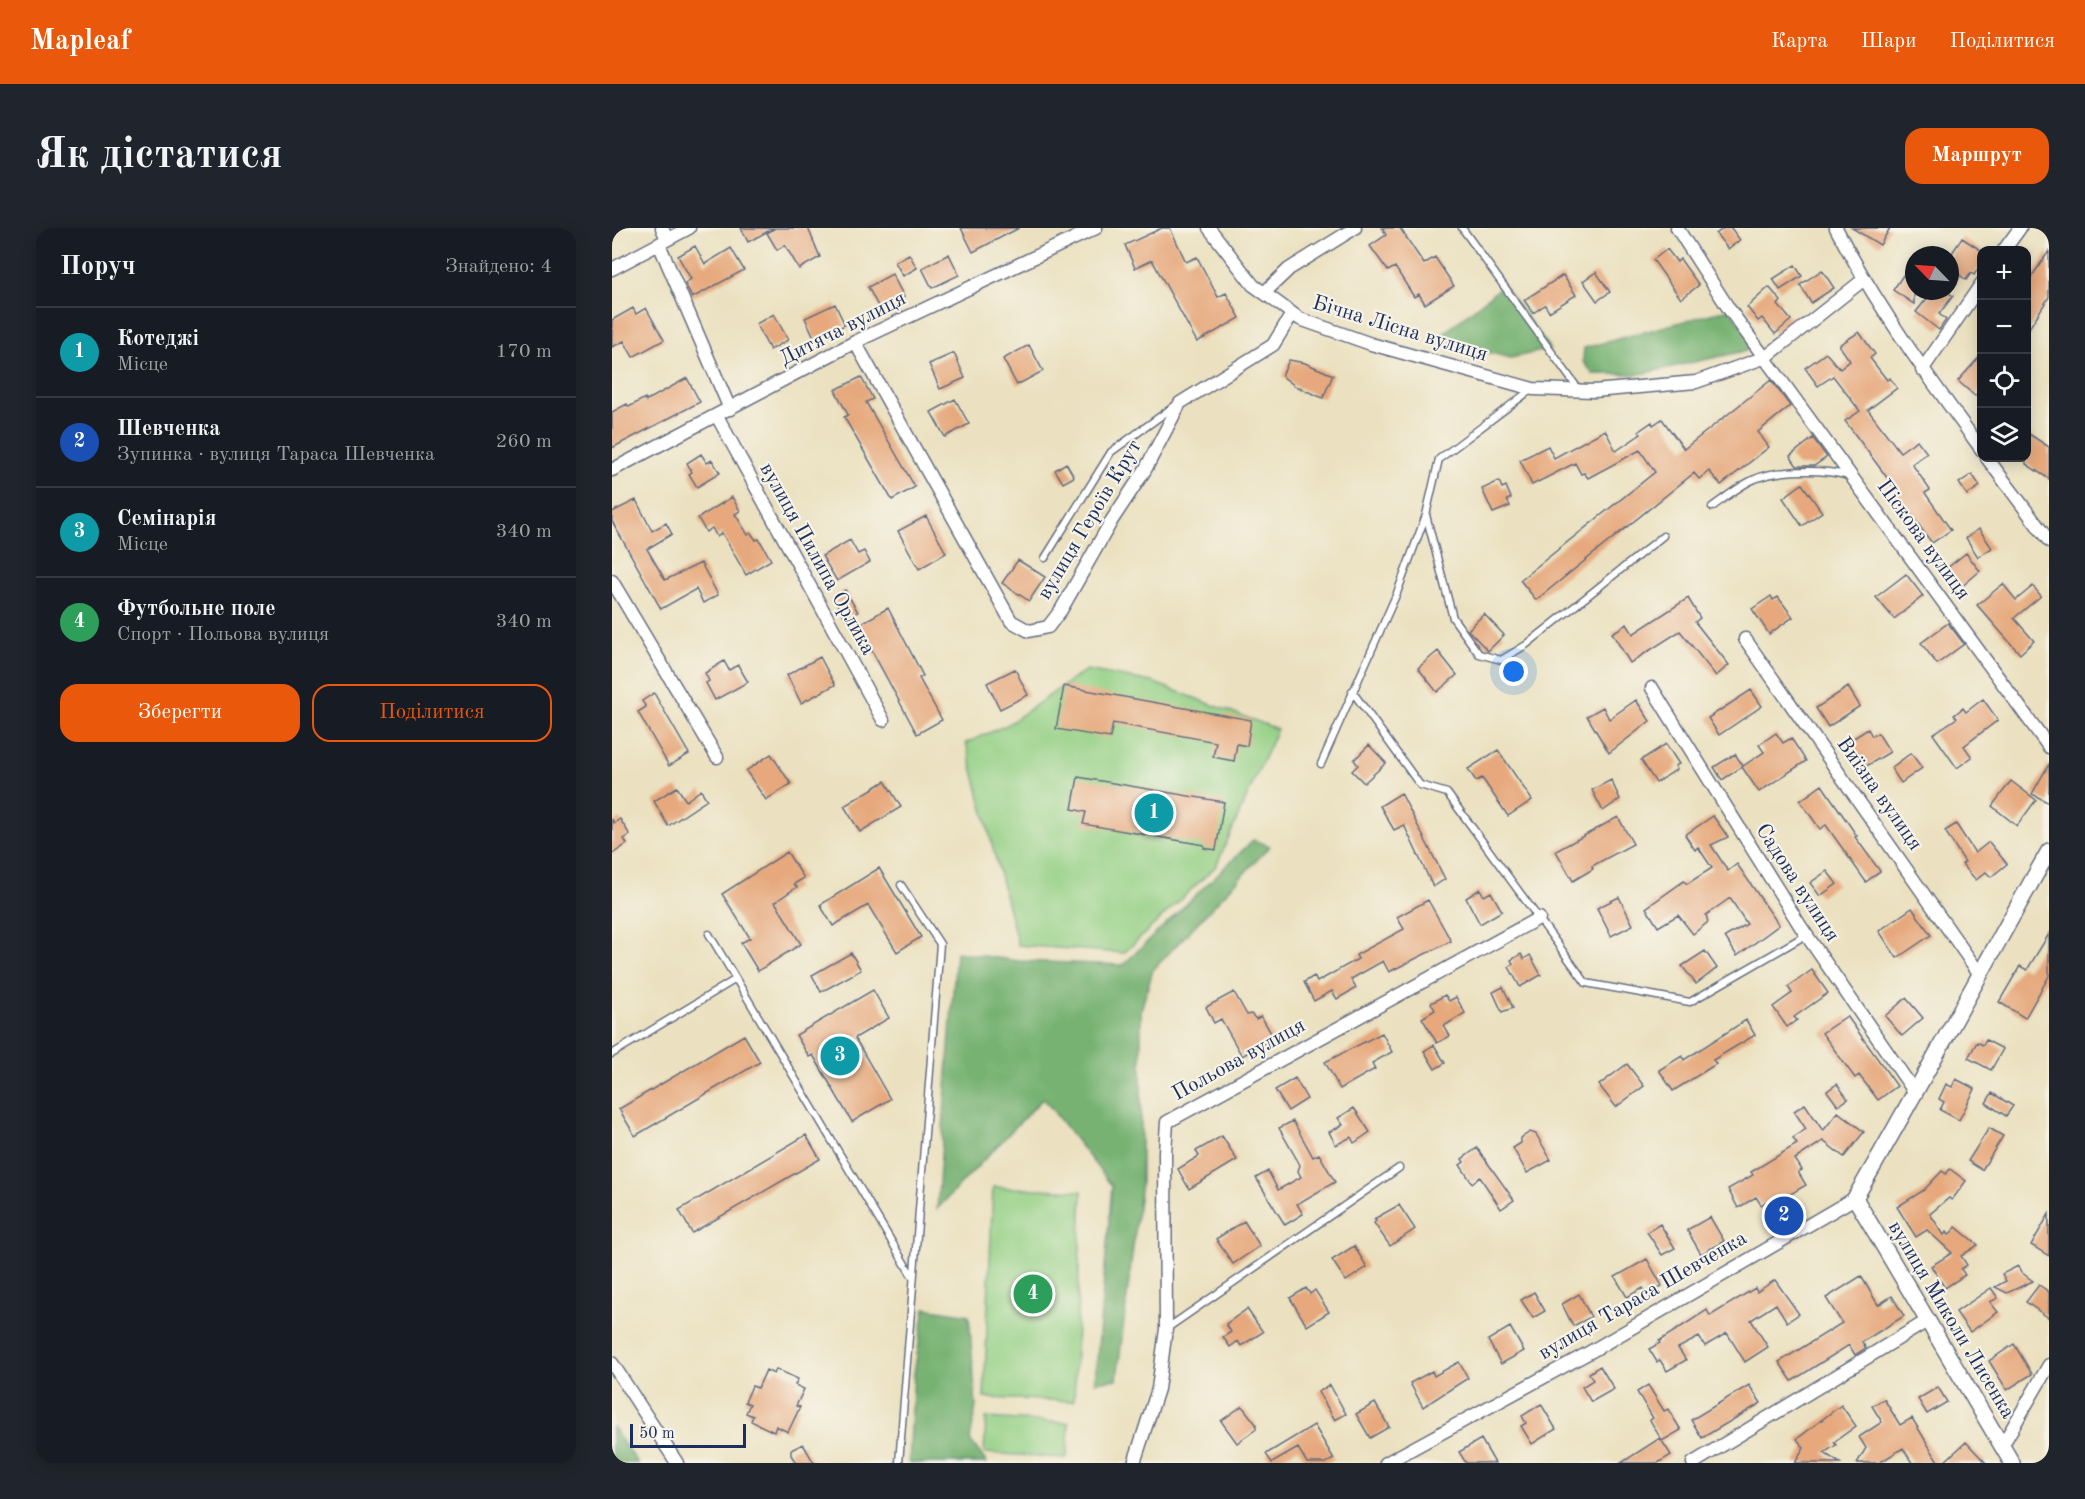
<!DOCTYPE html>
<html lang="uk">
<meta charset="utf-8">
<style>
:root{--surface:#171b24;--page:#20242c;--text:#f1f3f6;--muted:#9ea1a6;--line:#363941;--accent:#ea580c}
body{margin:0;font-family:"Old Standard TT",serif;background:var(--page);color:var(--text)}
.controls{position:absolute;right:18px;top:18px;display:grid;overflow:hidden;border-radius:12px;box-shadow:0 3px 15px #0003}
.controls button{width:54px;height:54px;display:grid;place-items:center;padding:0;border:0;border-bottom:2px solid var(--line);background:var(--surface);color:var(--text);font:30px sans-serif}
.compass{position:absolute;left:1293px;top:18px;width:54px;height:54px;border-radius:50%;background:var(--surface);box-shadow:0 3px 15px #0003;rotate:295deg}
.scale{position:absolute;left:18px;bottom:15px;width:116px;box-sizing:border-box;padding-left:6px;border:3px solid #1b2f5e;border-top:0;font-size:16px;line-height:21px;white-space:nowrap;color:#1b2f5e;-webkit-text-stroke:4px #f7f3e8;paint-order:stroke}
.you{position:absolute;left:902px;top:444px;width:21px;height:21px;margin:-15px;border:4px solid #fff;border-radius:50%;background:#1a73e8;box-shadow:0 0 0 9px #1a73e833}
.badge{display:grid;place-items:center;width:39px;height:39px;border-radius:50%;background:var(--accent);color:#fff;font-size:20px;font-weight:700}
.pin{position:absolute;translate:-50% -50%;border:3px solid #fff;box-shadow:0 2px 6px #0006}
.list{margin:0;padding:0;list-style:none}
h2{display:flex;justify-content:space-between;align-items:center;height:78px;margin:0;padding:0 24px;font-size:26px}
h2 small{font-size:20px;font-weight:400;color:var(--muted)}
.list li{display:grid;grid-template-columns:39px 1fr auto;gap:18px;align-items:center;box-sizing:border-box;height:90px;padding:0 24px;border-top:2px solid var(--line)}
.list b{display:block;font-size:22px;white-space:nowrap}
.list p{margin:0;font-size:20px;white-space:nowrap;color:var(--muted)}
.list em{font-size:20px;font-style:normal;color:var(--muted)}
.actions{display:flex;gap:12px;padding:18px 24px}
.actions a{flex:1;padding:14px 0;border:2px solid var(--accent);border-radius:18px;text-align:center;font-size:21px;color:var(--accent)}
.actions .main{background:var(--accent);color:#fff}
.icon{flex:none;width:33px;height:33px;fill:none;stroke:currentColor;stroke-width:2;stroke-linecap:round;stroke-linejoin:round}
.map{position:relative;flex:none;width:1437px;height:1235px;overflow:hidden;border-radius:18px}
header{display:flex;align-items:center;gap:36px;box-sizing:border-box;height:84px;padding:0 30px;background:var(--accent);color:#fff}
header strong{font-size:28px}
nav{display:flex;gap:33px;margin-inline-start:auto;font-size:21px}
.intro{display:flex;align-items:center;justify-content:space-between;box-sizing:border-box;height:144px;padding:0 36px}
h1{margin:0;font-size:42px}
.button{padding:15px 27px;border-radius:18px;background:var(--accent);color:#fff;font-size:21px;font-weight:700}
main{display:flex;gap:36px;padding:0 36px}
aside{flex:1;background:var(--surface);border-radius:18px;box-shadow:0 3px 15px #0003}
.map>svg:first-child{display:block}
.green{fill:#94d085;stroke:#588072;stroke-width:1.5}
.forest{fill:#77b272;stroke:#497068;stroke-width:1.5}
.building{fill:#e6a87c}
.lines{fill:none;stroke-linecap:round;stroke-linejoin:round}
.service-casing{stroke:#646d80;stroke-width:9}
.minor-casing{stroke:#646d80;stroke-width:15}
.tertiary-casing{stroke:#646d80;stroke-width:18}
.service{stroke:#fff;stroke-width:6}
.minor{stroke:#fff;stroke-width:12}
.tertiary{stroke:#fff;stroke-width:15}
.labels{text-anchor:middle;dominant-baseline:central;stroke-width:4.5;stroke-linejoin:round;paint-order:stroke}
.street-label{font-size:21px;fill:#1b2f5e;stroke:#f7f3e8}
</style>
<header>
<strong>Mapleaf</strong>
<nav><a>Карта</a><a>Шари</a><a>Поділитися</a></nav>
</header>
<div class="intro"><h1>Як дістатися</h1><a class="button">Маршрут</a></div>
<main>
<aside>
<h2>Поруч<small>Знайдено: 4</small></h2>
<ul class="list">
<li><span class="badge" style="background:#0f9aa8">1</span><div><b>Котеджі</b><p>Місце</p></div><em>170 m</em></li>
<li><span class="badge" style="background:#1a4fb4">2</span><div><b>Шевченка</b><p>Зупинка · вулиця Тараса Шевченка</p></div><em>260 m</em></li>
<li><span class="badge" style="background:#0f9aa8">3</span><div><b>Семінарія</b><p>Місце</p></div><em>340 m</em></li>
<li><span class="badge" style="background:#2e9e5b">4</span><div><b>Футбольне поле</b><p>Спорт · Польова вулиця</p></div><em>340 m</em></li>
</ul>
<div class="actions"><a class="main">Зберегти</a><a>Поділитися</a></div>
</aside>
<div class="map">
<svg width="1437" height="1235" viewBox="0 0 1437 1235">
<rect width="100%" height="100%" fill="#f7f3e8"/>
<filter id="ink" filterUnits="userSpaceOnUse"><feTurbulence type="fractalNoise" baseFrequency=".0167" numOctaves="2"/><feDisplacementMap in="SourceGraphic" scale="12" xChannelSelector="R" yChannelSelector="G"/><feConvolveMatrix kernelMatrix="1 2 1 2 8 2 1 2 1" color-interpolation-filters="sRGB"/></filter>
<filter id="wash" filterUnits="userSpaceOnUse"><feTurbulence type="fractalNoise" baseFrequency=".008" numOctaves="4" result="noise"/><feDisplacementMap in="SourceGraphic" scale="24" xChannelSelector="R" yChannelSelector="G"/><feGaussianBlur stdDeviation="1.35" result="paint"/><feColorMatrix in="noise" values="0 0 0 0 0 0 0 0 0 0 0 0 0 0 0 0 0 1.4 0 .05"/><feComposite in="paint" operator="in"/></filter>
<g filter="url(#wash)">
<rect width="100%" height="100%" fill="#ebe1c0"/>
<!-- green -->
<path class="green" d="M474,442L540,454L665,501L604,638L512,725L406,717L354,515L395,497Z
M381,959L470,963L462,1173L372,1170Z
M374,1190L457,1195L455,1230L372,1225Z"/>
<!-- forest -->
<path class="forest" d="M891,57L938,121L899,130L845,117L831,106Z
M1117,81L1146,120L1028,146H981L971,133L972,120Z
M641,612L658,618L541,742L529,782V954L505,1151L483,1154L500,958L431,870L325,981L344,724L407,733L511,737Z
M313,1080L357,1087L364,1178L358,1212L375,1235H297L302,1145Z
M0,1199L26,1235H0Z"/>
<g id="blocks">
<!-- building -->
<path class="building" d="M129,0H162L136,14Z
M163,0H196L208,29L187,41L173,17L165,22L155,5Z
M349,0H407L361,24Z
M550,0H558L574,34L585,29L606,69L614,65L628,90L585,114L540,32L523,40L513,17Z
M770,0H788L812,36L823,29L842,58L813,76L807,66L802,69L783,39L776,43L758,18L774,7Z
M1112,0H1119L1128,12L1116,21L1104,6Z
M1240,0H1278L1268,17Z
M1350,10L1370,23V35L1362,47L1359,45L1354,52L1348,47L1338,62V28Z
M83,18L93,36L119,20L132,42L80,70L73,55L79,51L66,28Z
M1055,21L1065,34L1068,31L1087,57L1069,71L1041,32Z
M1437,23V69L1414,105V57Z
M297,26L305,40L291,48L283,34Z
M337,26L347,47L320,60L310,40Z
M1302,31V76L1281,62Z
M1183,37L1190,48L1168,62L1161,51Z
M1210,42L1222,60L1199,75L1188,57Z
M984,44L998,64L985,73L971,53Z
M280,46L292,69L268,82L256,59Z
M951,47L964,67L937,84L933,77L921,85L912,72Z
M1157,59L1169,73L1166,77L1179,92L1163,106L1150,90L1146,93L1135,79Z
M1321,63H1334L1341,68L1327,86L1334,92L1327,102L1304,84Z
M223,76L233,97L203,111L193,90Z
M21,80L24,86L34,80L52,112L21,129L12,113L0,119V92Z
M162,86L176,112L158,122L144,96Z
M1247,104L1263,126L1258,130L1275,152L1278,150L1285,160L1256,182L1288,224L1305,212L1315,225L1300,236L1318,262L1313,265L1339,302L1320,315L1280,261L1282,259L1233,193L1248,183L1221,148L1206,158L1193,140L1214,125L1228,141L1238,133L1227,117Z
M417,117L431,143L405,157L391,131Z
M342,125L353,150L328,161L317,136Z
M1370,126V160L1363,168L1346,153Z
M677,132L693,135L721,147L711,170L683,158L670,148Z
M249,149L261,171L254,174L303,259L280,272L232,189L236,187L223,162Z
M75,150L88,174L0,220V184L15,176L17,179L33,170L34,173Z
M1159,152L1178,178L1146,204L1157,219L1109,257L1097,243L1087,251L1082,245L924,372L908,352L1043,244L1028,222L976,250L972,245L969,246L963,235L920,257L908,232L936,218L942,230L993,202L1004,223L1029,206L1027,203L1040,194L1041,197L1050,191L1072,221Z
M343,171L357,196L333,209L319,184Z
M1414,204L1437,219V251L1414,236Z
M1201,210L1215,229L1202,238H1185L1178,228Z
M89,226L95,235L100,232L108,245L85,259L77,246L80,244L75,235Z
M454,235L462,249L451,255L443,242Z
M1360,246L1368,258L1355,267L1347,255Z
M887,253L890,260L894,258L899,270L895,272L898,278L881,285L870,261Z
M1190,256L1210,284L1190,298L1171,270Z
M120,269L128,283L123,286L136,307L139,305L144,312L147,311L159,332L134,347L110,305L105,309L100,300L94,304L86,290Z
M24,272L40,303L54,295L60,306L35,321L53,352L89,335L106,367L91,375L84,361L49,381L0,293V284Z
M314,288L334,325L307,341L286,303Z
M1367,301L1380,320L1366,329L1354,310Z
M238,312L246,326L252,323L258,334L225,353L210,328Z
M1354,325L1368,343L1348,360L1334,341Z
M406,332L433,349L417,373L390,355Z
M1294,346L1311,368L1282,391L1264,369Z
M1391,356L1404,372L1421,358L1429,368L1402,390L1422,413L1408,426L1365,377Z
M233,362L246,384L234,391L221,369Z
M1159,368L1161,372L1166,369L1181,389L1157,406L1140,381Z
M1076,370L1088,390L1083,394L1117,437L1104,448L1068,403L1018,435L1000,405L1015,396L1021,406Z
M276,380L311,448L307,450L330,492L305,506L246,397Z
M872,386L892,407L876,423L856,402Z
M1336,395L1352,416L1325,436L1309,415Z
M826,423L845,447L825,464L806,440Z
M208,429L223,457L189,475L175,447Z
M112,433L117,442L126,437L136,454L103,472L94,455L97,453L93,445Z
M403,441L416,467L388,481L375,455Z
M452,458L639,492L635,518L625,516L622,533L601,529L604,514L501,495L498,510L444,501Z
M1236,459L1248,478L1216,499L1204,480Z
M1139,462L1150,478L1107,507L1096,490Z
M42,465L77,526L57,538L26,484L34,479L30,473Z
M1371,471L1386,492L1352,518L1360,529L1345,540L1321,506L1345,490L1342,487L1351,480L1354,484Z
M1024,472L1038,493L997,525L975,488L991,479L997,491Z
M1256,501L1260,508L1266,505L1278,524L1248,542L1237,523L1241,520L1237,513Z
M1164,505L1171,515L1179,510L1194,533L1147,564L1130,539L1110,552L1102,539L1123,526L1131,538L1152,524L1147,517Z
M1054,516L1067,536L1063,538L1065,541L1044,555L1029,532Z
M757,517L774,535L752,555L740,543L746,537L742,532Z
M886,522L920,572L896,588L870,550L864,553L856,541Z
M1299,525L1310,540L1289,555L1279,540Z
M159,526L179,556L154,572L134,543Z
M1437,536V575L1420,566Z
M466,549L612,574L604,622L592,620V617L471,596L474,584L460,581Z
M999,552L1008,571L991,583L980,562Z
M273,553L289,579L248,604L232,578Z
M1399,553L1424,572L1405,598L1380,578Z
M1210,557L1245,608L1243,609L1268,643L1254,654L1214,597L1208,601L1188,573Z
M65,559L74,573L89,562L95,572L56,598L42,573Z
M789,565L833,651L821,659L792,597L782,602L768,578Z
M1101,588L1116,609L1099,617L1116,643L1125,636L1167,697L1125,728L1113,709L1135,696L1118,670L1094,687L1096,694L1081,706L1066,687L1046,699L1034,680L1072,653L1075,656L1100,640L1086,619L1083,622L1073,607Z
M1006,589L1021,616L980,638L981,641L961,653L944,623Z
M0,591L2,595L8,591L18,607L12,611L15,616L0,626Z
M1344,596L1363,625L1377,614L1395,636L1379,649L1374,644L1364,652L1350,636L1353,634L1333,603Z
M175,624L192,650L182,656L185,659L163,674L189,716L146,743L129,715L138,710L110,666Z
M267,640L309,709L285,724L256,677L221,698L208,677Z
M1215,643L1225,656L1208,668L1198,655Z
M868,661L872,668L879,664L890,683L868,696L854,670Z
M1007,669L1021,697L999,708L985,680Z
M816,672L839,713L777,744L771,733L739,751L744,760L725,771L720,763L702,773L692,754L702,748L705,754L746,731L744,727L792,701L785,689Z
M1300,680L1319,707L1285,730L1267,703Z
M1437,706V748L1413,790L1387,774L1408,738L1415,742Z
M1093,723L1105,740L1084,756L1070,738Z
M239,725L249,742L209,764L200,747Z
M909,726L912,731L918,727L929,747L908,759L897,739L901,736L899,732Z
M1200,742L1216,765L1182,789L1185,792L1175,799L1161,779L1180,765L1176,759Z
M891,759L901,780L890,784L881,764Z
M261,762L277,790L243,810L278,871L240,894L201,827L197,829L184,807Z
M622,764L635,787L639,786L644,791L649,788L662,810L630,828L609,791L602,795L594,779Z
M833,767L837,773L844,769L853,785L832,798L838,808L825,815L810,790L823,782L819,775Z
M1294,770L1311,790L1290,808L1273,788Z
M1235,788L1285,858L1266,872L1247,847L1243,850L1210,805Z
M1134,792L1143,807L1101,832L1104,836L1061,863L1047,842L1070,828L1072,832Z
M770,805L780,824L760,835L763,841L728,861L713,834Z
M132,807L148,834L23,908L7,881Z
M1374,812L1391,821L1379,842L1356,830L1365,814L1371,817Z
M822,817L833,835L823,841L812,823Z
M1015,836L1032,858L1004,879L987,857Z
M683,850L695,871L676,883L663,862Z
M1344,851L1363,861L1347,892L1328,882L1332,874L1327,871L1334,856L1340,859Z
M1225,856L1236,871L1226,878L1215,863Z
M1380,865L1401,878L1394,888L1374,875Z
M1193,876L1211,903L1226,884L1252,904L1232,929L1211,913L1183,931L1190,942L1186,944L1194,957L1158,978L1155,973L1149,977L1144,969L1126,980L1116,961L1141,947L1139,944L1185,916L1181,910L1194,901L1182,883Z
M742,880L758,904L742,915L739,909L724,917L717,904L731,897L726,890Z
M681,893L701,929L707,926L723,954L685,976L691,986L673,997L644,950L656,943L666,962L689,949L686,943L688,937L667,900Z
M1377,900L1391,908L1370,942L1356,933Z
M918,904L924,906L939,932L915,945L901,920L909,915V910Z
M194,907L208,931L80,1005L67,982Z
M610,908L625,932L577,961L566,941L587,928L584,923Z
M865,920L902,972L889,981L868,949L860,955L848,937L852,934L850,931Z
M1338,941L1354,953L1340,972L1337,970L1318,986L1332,1007L1335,1004L1337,1007L1344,999L1366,1017L1349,1028L1355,1037L1349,1041L1353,1047L1333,1060L1319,1038L1340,1025L1315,1002L1304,1009L1285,979L1312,962L1330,943L1334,946Z
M787,977L803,1001L778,1018L762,995L764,993L762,991Z
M1437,986V1028L1419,1017Z
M1098,989L1112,1013L1089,1026L1075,1002Z
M632,993L648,1018L621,1036L604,1011Z
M1048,996L1063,1020L1050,1027L1035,1004Z
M742,1018L755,1039L734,1053L720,1032Z
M1035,1031L1050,1058L1034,1066L1031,1060L1015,1069L1003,1049Z
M1406,1038L1409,1044L1421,1053L1395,1065L1383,1059L1394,1053L1390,1046Z
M1249,1048L1266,1077L1280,1068L1292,1088L1250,1114L1254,1120L1243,1127L1237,1117L1180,1153L1167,1134L1230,1095L1214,1070Z
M1163,1052L1187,1086L1175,1094L1164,1076L1139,1092L1156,1119L1133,1134L1115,1105L1093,1118L1087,1109L1066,1120L1074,1132L1055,1143L1048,1132L1045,1134L1037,1121L1048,1115L1047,1113L1095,1082L1098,1088L1143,1060L1145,1064Z
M1427,1057L1437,1064V1090L1414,1074Z
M694,1060L698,1066L703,1062L717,1084L695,1098L678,1070Z
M1379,1060L1386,1070L1378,1074L1386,1084L1358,1104L1344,1084Z
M922,1064L933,1083L921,1090L909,1072Z
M967,1066L979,1089L961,1098L950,1076Z
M635,1081L651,1104L629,1118L626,1113L618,1119L611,1109L619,1104L614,1096Z
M898,1099L912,1123L889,1136L876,1112Z
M1402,1116L1420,1146L1395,1162L1377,1133Z
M847,1134L856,1150L811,1179L798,1155L820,1143L822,1148Z
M988,1138L1002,1161L979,1174L970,1159L981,1152L977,1145Z
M164,1141L186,1151L183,1157L192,1161L184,1178L188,1179L176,1204L164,1198L162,1204L139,1193L141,1188L134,1185L138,1176L133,1174L140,1158L146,1160L154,1142L162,1146Z
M718,1157L734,1186L723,1192L706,1164Z
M1036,1157L1052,1183L1056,1181L1069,1202L1050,1213L1038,1192L1041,1190L1025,1164Z
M1137,1157L1149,1175L1090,1210L1079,1192Z
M1326,1159L1335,1174L1315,1186L1306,1171Z
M1272,1171L1288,1197L1300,1190L1327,1235H1300L1291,1220L1267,1235H1245L1254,1220L1247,1209L1270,1194L1260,1178Z
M763,1175L777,1199L758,1210L744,1186Z
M929,1176L944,1201L920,1216L909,1198L914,1195L910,1188Z
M1229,1177L1244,1198L1222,1214L1224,1217L1212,1225L1228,1235H1183L1192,1220L1185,1211Z
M630,1178L644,1196V1201L625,1215L609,1193Z
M702,1197L722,1231L714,1235H695L686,1220L660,1235L654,1226Z
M1048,1210L1059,1227L1046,1235H1009Z
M869,1211L883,1235H854L847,1224Z
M1354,1214L1374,1235H1331Z
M191,1216L202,1235H184L179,1227V1222Z"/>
</g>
</g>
<g filter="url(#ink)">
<use href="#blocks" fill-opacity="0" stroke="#646d80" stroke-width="1.5"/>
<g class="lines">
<!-- service casing -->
<g class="service-casing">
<path id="service" d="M850,0L967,162
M1100,279C1113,270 1128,257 1143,251C1165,241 1214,241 1236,248
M814,287L841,390L867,426L889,432L914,417L1051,308
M433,330L499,224L564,177
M740,463L808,557L835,565L974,755L1078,774L1194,707
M709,536L785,365L814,287L827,231L920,161
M97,706L124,751
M0,826L124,751L300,1048
M554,1101L787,940
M287,1235L328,716L289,657"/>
</g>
<!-- minor casing -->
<g class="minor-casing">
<path id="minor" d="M50,0L55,11
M597,0L641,57L688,91L759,116L921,161L982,163L1084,154L1154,129L1251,52
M1065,0L1117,81L1437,519
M1224,0C1265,79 1317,150 1370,222
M47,16L118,181
M1392,22L1408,0
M0,41L77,0
M652,65L677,41L743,0
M243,114L399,393L417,403L436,399L449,382L500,292L533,242L568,175L661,117L680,86
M1310,142L1370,55
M105,188L271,492
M1375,230L1437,313
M0,242L243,114L484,0
M0,353L105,529
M1133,411L1367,745
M1040,460L1189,699L1304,866
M0,1135L65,1235
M1390,1218L1437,1137
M522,1235L546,1161L554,1101L553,924L555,894L927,690
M774,1235L978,1124L1243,970
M1081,1235L1315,1093"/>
</g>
<!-- tertiary casing -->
<g class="tertiary-casing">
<path id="tertiary" d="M1400,1235L1243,970C1310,856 1371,738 1437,623"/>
</g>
<!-- service -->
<use href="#service" class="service"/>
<!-- minor -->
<use href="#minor" class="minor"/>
<!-- tertiary -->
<use href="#tertiary" class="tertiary"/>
</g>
</g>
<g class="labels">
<!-- street labels -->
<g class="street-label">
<text transform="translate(231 101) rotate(-27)">Дитяча вулиця</text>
<text transform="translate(788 101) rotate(17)">Бічна Лісна вулиця</text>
<text transform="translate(478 292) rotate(-59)">вулиця Героїв Крут</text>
<text transform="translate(1311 312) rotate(54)">Піскова вулиця</text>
<text transform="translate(205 331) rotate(61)">вулиця Пилипа Орлика</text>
<text transform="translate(1267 566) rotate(55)">Виїзна вулиця</text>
<text transform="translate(1185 655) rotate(57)">Садова вулиця</text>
<text transform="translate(627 832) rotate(-29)">Польова вулиця</text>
<text transform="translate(1031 1068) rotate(-30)">вулиця Тараса Шевченка</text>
<text transform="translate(1339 1092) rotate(59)">вулиця Миколи Лисенка</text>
</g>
</g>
</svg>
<div class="controls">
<button>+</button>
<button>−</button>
<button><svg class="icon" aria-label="locate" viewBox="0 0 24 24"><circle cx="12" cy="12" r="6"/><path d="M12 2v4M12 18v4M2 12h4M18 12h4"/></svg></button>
<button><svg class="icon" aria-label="layers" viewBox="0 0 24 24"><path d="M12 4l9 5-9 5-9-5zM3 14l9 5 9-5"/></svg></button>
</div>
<svg class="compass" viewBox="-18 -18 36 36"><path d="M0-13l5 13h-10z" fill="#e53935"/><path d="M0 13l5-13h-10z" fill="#9ea1a6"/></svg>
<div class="scale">50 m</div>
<div class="you"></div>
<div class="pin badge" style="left:542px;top:585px;background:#0f9aa8">1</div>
<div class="pin badge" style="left:1172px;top:988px;background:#1a4fb4">2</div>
<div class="pin badge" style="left:228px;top:828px;background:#0f9aa8">3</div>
<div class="pin badge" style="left:421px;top:1066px;background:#2e9e5b">4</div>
</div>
</main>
